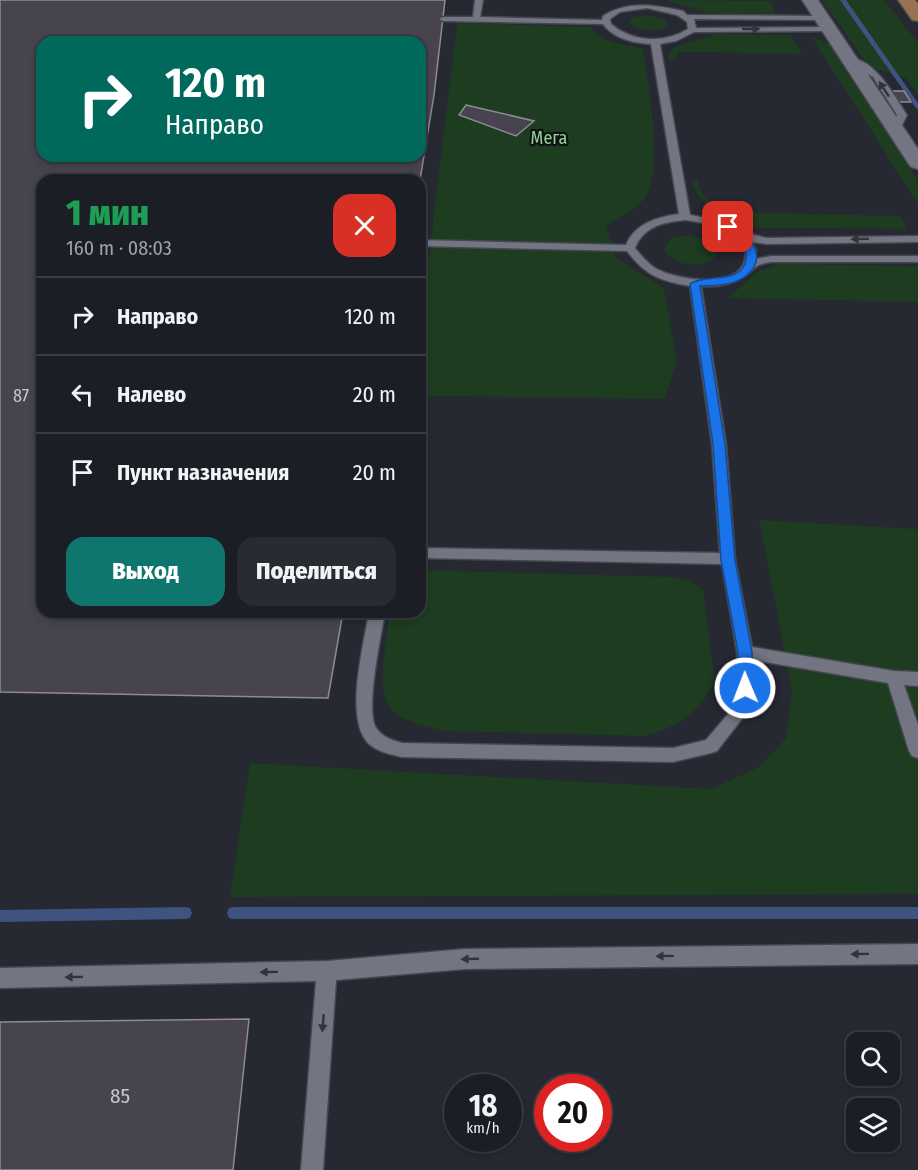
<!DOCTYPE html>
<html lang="ru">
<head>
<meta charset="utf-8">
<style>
	body { margin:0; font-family:"Fira Sans Condensed",sans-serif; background:#292b32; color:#f1f3f6; height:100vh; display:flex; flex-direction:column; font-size:22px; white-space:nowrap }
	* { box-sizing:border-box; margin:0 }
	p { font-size:20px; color:#a0a2a7 }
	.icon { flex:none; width:33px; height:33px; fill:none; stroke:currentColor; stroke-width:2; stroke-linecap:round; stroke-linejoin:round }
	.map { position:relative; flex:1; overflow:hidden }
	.side { position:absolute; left:36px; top:174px; width:390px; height:444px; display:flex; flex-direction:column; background:#1c1e26; border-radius:18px; box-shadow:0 3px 9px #0003,0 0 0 2px #3a3c43 }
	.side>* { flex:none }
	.hud { position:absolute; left:36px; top:36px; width:390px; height:126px; border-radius:18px; box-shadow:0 3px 9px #0003,0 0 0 2px #3a3c43; background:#00695c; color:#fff; overflow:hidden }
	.buttons { position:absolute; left:846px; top:1032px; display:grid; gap:12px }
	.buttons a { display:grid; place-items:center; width:54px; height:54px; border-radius:12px; background:#1c1e26; box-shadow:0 3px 9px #0003,0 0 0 2px #3a3c43; font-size:30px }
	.speed { position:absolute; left:444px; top:1074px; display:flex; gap:12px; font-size:30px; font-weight:700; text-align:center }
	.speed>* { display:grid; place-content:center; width:78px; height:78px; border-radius:50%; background:#1c1e26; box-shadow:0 3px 9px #0003,0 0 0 2px #3a3c43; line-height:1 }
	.speed small { font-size:15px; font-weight:400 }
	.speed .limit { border:9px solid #d22; background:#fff; color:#111 }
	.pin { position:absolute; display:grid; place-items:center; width:51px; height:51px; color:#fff; margin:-26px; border-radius:12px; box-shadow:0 3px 9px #0006 }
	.me { position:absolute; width:66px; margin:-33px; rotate:359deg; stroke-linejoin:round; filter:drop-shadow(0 0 4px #0008) }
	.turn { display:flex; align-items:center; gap:21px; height:126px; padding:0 30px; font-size:27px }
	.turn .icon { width:78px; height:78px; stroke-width:2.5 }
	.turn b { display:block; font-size:42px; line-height:51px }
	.round { display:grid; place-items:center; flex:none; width:63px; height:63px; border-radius:18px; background:#292b32 }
	.summary { display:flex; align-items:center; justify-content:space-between; height:102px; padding:0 30px }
	h1 { font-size:36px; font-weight:800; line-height:45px; color:#1e9e55 }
	.cta { display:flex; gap:12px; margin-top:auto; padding:12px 30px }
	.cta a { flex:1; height:69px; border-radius:18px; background:#0f766e; color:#fff; font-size:24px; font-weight:800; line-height:69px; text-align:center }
	.cta a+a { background:#292b32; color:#f1f3f6 }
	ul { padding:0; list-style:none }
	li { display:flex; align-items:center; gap:18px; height:78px; padding:0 30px; border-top:2px solid #3a3c43 }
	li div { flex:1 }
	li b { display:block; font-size:22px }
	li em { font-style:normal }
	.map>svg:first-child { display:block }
</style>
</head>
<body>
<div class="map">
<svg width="918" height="1170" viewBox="0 0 918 1170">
	<rect width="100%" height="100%" fill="#262832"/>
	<path fill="#1d3c20" d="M664 0 769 1 777 14 709 13Z
		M822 0H884L918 43V95L905 77 869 67Z
		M648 15 666 20 668 26C656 33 638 32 629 22L634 17Z
		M457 23 591 27C602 43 625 45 643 48 648 85 665 169 644 199 636 210 619 218 606 225L615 257 664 288 677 363 664 399 420 396V330Z
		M717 34 790 35 802 54 687 52 679 53 673 59H668L669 52 675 47Z
		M811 36 831 45 918 180V204Z
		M692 180H698C701 200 716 207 734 212L900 216 908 229 757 228C731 221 698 209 692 180Z
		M679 236C692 235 704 237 715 245L717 256C703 270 673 267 664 249L670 239Z
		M780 264 918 266V302L728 298 757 272Z
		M759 520 918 529V894L230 897 250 763 711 789 759 767 786 738 792 689Z
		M420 570 673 577 692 581 703 591 715 682C691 718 687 722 645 736L445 731C428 727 407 724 393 711 373 693 388 637 390 612H420Z"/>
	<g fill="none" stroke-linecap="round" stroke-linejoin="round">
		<path fill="#3f5380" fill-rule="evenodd" d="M840 0H846L918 103V109L916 108Z
			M185 907 190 908 192 913 190 918 185 919 0 922V910Z
			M234 907H918V919H234L229 918 227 913 229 908Z"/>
	</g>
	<path fill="#48444f" stroke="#8e8a97" stroke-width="1.5" fill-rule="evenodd" d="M0 0H445L434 95 420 180H42V612H343L328 698 0 692ZM42 42H420V156H42Z
		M889 91H904L911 102H895Z
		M466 105 534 121 516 136 459 115Z
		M249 1019 233 1170H0V1022Z"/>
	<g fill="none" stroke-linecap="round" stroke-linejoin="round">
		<defs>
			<path id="lane" d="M475 0H483L480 17 602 20 603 16C628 0 655 5 683 11L687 15 822 16 826 18 822 20 694 19 696 28 829 27 833 29 829 31 694 32 676 41 660 44 690 215C718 219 740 233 767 238L918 236V242L767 244 752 242 756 250 755 259 771 256H918V262H771C750 266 758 268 743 277 731 285 715 287 701 286L726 444 735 559 752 647 894 671 918 672V686L904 685 918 725V758L912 756 909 751 888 683 753 660V688L744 716 717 751 711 753 673 762 402 757C390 754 377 752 368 743 344 718 364 644 369 612H385C381 636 366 706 375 726 380 736 391 740 402 743L673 748 706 740 729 713 737 688V652L722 564 420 558V548L720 553 712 444 690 286C660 281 645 275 627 251L420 246V240L626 245C635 223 658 217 679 214L651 44C634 43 614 39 603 24L443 21 439 19 443 17H473ZM647 8 677 15 687 22 688 29C664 44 632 42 611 24L610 19 620 12ZM685 220C706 223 736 227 745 250 751 292 677 281 655 268 647 263 641 255 635 248 644 226 664 222 685 220Z
				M847 58C874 56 894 96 907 115L899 131 891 129 897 115 873 77 847 62Z
				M918 944V964L465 969 336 980 323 1170H301L316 981 0 988V968L327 961 465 949Z"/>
			<path id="street" d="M802 0H818L918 149V169L911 167 908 163Z"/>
			<path id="primary" d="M898 0H915L918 4V21L912 20Z"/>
		</defs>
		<use href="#lane" stroke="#45464f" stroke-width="3"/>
		<use href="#street" stroke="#45464f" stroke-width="3"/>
		<use href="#primary" stroke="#45464f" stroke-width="3"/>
		<use href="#lane" fill="#737682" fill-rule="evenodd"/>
		<use href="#street" fill="#737682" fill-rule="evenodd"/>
		<use href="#primary" fill="#997351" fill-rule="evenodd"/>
	</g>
	<defs><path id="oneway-solid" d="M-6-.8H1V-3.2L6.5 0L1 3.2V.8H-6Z" transform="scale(1.5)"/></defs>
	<g fill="#33343b">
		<use href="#oneway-solid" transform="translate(751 29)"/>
		<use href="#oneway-solid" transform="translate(884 89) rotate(-123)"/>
		<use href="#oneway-solid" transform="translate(860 239) rotate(179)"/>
		<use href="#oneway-solid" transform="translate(860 954) rotate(179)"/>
		<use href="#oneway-solid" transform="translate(665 956) rotate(179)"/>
		<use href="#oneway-solid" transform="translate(470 959) rotate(178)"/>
		<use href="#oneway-solid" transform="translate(269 972) rotate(179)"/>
		<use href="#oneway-solid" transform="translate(74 977) rotate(179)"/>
		<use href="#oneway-solid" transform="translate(323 1023) rotate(95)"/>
	</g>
	<path fill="#1a73e8" stroke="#114b97" stroke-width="1.5" d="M728 224C749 232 769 256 747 275 734 286 716 285 700 286L725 444 735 560 752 652 753 688 751 693H740L738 688V652L721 560 713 444 690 284C704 273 744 286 746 258 747 242 736 237 724 229L723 227Z"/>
	<g text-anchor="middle" stroke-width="4.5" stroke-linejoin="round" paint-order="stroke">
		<g font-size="18" fill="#93d396" stroke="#101115">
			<text x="549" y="144">Мега</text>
		</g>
		<g font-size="18" fill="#c5c6ce">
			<text x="21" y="402">87</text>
		</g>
		<g font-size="21" fill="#c5c6ce">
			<text x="120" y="1103">85</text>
		</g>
	</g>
</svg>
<div class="buttons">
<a><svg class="icon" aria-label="search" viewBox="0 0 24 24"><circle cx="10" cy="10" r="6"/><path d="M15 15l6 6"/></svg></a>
<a><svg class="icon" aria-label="layers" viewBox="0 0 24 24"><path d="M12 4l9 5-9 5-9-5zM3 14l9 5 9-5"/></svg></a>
</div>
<div class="speed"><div>18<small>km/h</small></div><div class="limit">20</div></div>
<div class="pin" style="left:728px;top:227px;background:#d93025"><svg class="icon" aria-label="arrive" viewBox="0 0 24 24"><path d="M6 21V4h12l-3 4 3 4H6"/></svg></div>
<svg class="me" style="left:745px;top:688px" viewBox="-20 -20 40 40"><circle r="17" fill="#1a73e8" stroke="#fff" stroke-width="3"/><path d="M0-11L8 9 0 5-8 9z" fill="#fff"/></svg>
<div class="hud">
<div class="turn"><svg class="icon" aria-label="right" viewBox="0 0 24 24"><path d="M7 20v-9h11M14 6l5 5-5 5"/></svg><div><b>120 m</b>Направо</div></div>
</div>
<section class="side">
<div class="summary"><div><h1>1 мин</h1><p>160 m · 08:03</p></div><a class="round" style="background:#d93025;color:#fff"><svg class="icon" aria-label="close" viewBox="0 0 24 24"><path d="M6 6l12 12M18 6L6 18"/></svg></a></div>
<ul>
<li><svg class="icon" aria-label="right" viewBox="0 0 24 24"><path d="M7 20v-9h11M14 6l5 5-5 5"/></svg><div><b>Направо</b></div><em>120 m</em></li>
<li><svg class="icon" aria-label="left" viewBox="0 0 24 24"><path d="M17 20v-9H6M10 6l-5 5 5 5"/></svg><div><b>Налево</b></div><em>20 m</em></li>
<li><svg class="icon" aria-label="arrive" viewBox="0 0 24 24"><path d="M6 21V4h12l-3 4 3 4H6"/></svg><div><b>Пункт назначения</b></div><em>20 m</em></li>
</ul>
<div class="cta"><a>Выход</a><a>Поделиться</a></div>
</section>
</div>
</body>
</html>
